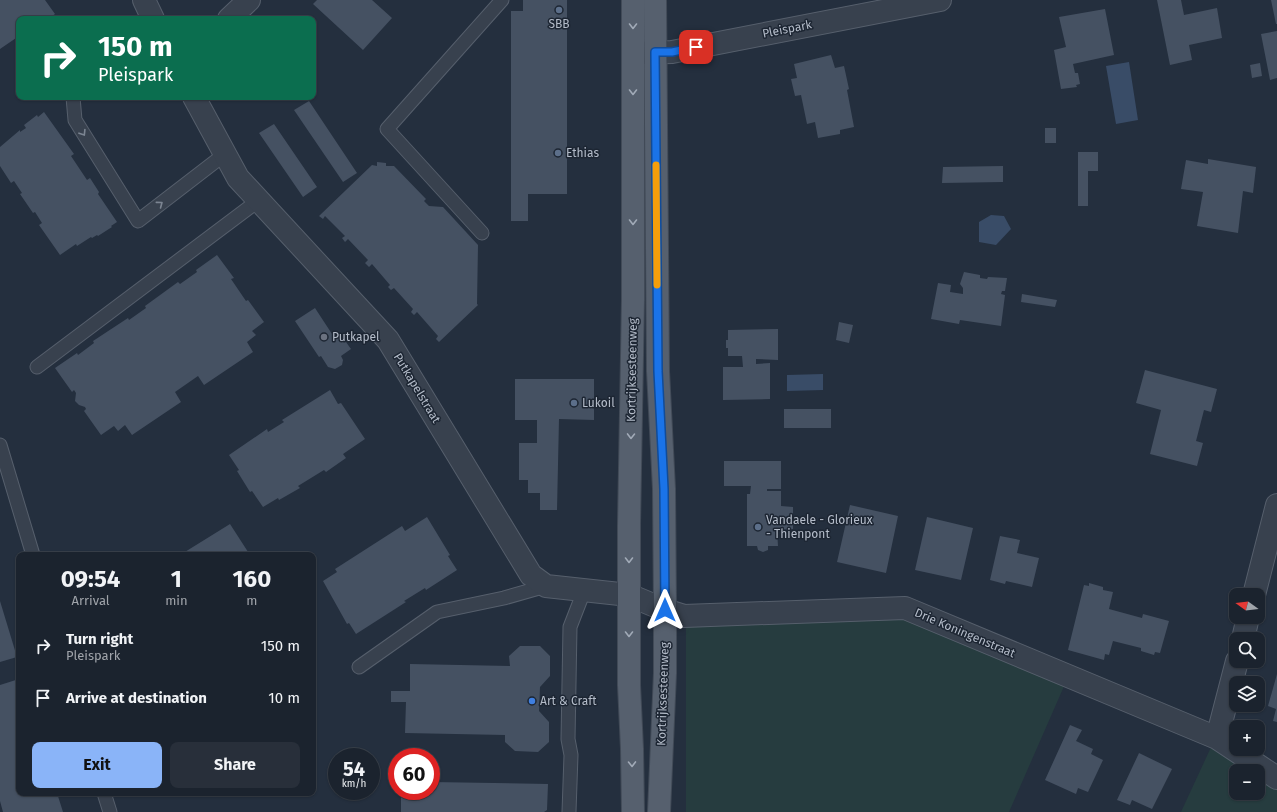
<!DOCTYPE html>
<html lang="en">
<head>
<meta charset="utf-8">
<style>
	body { margin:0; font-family:"Fira Sans",sans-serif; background:#282f3a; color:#f1f3f6; height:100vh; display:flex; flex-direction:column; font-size:15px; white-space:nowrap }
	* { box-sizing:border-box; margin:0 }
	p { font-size:13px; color:#a0a4aa }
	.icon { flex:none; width:22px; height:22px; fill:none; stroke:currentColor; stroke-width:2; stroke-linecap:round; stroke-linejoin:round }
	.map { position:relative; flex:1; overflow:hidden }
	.drawer { position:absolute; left:16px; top:552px; width:300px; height:244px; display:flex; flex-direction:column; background:#1b232e; border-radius:8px; box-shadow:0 1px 3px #0004,0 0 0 1px #39404a }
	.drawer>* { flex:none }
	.guide { position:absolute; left:16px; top:16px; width:300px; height:84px; border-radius:8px; box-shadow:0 1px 3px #0004,0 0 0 1px #39404a; background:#0b6e4f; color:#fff; overflow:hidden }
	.needle { width:26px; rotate:285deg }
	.tools { position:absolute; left:1229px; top:588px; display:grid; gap:8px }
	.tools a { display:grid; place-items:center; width:36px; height:36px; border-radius:8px; background:#1b232e; box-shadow:0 1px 3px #0004,0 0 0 1px #39404a; font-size:20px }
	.speed { position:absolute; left:328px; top:748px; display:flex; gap:8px; font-size:20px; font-weight:700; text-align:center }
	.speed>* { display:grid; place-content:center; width:52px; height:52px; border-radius:50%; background:#1b232e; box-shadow:0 1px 3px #0004,0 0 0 1px #39404a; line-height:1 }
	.speed small { font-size:10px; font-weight:400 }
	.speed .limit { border:6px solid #d22; background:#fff; color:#111 }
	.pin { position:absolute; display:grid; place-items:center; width:34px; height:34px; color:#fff; margin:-17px; border-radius:8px; box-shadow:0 2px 6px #0006 }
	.me { position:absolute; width:44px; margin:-22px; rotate:0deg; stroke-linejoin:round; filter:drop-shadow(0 0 3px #0008) }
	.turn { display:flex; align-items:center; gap:14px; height:84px; padding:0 16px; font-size:18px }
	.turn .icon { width:52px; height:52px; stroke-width:2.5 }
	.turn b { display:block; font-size:28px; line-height:34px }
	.eta { display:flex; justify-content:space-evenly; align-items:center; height:68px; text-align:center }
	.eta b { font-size:24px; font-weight:700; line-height:28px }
	.button { display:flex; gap:8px; margin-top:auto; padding:8px 16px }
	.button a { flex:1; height:46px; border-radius:8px; background:#8ab4f8; color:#111; font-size:16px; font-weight:700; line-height:46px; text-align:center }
	.button a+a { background:#282f3a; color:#f1f3f6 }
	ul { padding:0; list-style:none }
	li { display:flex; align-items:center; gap:12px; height:52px; padding:0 16px }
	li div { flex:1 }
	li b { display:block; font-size:15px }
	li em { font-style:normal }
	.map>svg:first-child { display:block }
</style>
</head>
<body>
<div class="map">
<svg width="1277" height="812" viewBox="0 0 1277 812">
	<rect width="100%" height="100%" fill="#242f3e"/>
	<path fill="#263c3f" d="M900 613 1065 684 1009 812H686V626Z
		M1212 745 1253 771H1236V793H1258V774L1277 787V812H1181Z"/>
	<path fill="#394c67" d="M1129 62 1138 120 1116 124 1106 66Z
		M991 215 1004 216 1011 229 996 245 979 242V222Z
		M823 374V390L787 391V375Z"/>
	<path fill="#455162" d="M0 0H45L55 14 48 19H19V36L0 49Z
		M317 0H372L392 18 363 50 313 4Z
		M523 0H567V194H528V221H511V11H523Z
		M1157 0H1181L1184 15 1217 8 1222 38 1189 45 1192 60 1170 65Z
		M1271 0H1277V24H1276Z
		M1105 9 1114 55 1073 64 1075 73H1078L1080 84 1076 85 1077 87 1061 89 1054 50 1066 47 1059 17Z
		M1277 31V78L1270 80 1261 34Z
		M831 55 835 68 844 66 849 89 847 90 854 127 840 130V134L818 138 815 122 807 124 801 95 795 96 791 79 797 78 794 64Z
		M1260 63 1262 76 1252 78 1250 65Z
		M309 101 357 173 343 182 294 110Z
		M44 112 74 154 71 156 87 180 90 178 99 192 98 194 117 222 111 226 112 227 98 236 97 235 92 238 91 237 77 246 76 244 60 255 39 225 42 223 35 212 33 213 20 194 22 193 14 181 11 183 0 166V147L20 130V132L26 128 24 125 37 115 38 117Z
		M274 124 317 187 303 197 259 133Z
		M1045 128H1056V143H1045Z
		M1078 152H1098V171H1088V206H1078Z
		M1208 159 1256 167 1253 193 1243 191 1238 233 1197 226 1203 192 1181 189 1186 160 1208 164Z
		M377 162 386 163V166H394L426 199 424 201 429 206 443 207 478 245 477 304 478 305 439 342 436 339 438 336 417 312 414 315 411 312 413 309 394 288 391 290 388 287 390 285 372 264 369 267 365 263 368 260 348 239 345 242 342 238 345 236 325 216 323 219 319 216 372 165 377 166Z
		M1003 166V182L942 183 943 167Z
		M217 255 234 278 231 279 246 301 248 300 264 322 252 331 256 335 247 342 253 352 204 385 198 376 175 392 181 402 132 435 125 425 118 431 114 426 101 435 84 411 86 409 85 407 79 405 75 401 76 393 74 390 72 392 55 368 77 353 78 355 94 343 93 341 128 318 129 320 146 308 145 306 178 282 180 284 197 272 196 270Z
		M964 272 980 275V278L987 279 988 277 1007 278 1005 291H1002L1001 294 1005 295 1001 326 960 320 959 324 931 319 938 283 951 285 950 292 963 294V288L960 284Z
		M1022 294 1057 300 1055 307 1021 302Z
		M315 308 332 334 338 331 351 349 341 356 343 360 342 365 335 369 328 367 321 356 319 357 295 321Z
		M839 322 853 325 849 343 836 340Z
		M778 329V360L756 359V364L770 363V399L723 400V367H743L742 356H728V348H726V340H728V330Z
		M1145 370 1217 389 1211 412 1204 410 1196 441 1203 443 1197 466 1150 454 1161 410 1136 403Z
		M515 379H594V420L559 419 557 510H540V493H528V480H519V443H537V420H515Z
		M330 390 338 404 341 403 365 439 343 454 346 458 326 472 324 470 298 486 300 488 279 500 278 498 263 507 252 491 250 492 237 471 239 470 229 455 267 429 268 432 284 422 282 420Z
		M784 409H831V428H784Z
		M724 461H781V489H767V491H781V506L793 507V529L777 530 778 546H768V550L763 552 758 550 757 546H747V494H750L751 486H724Z
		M850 505 898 516 886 573 837 562Z
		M427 517 450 555 448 556 457 570 426 590 425 588 404 601 406 602 356 634 349 623 347 624 323 581 337 572 335 569 402 526 405 531Z
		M927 517 973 528 961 580 915 570Z
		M230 524 250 555H180Z
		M1000 536 1020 540 1017 553 1039 558 1032 587 1006 581 1005 584 990 580Z
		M1089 583 1103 587V590L1113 592 1109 609 1142 618 1143 614 1169 621 1160 653 1155 652 1154 655 1141 651V648L1113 641 1109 655 1105 654 1104 660 1068 650 1084 585 1089 586Z
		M0 601 17 657 0 662Z
		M520 646H540L550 656V676L540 687 539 711 549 722V742L538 752 515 751 505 742V735L405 733 406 702H391V691H410V664L510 666 509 656Z
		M1277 674V722L1273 721 1276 709 1268 706Z
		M19 679V793H57L63 812H3L0 801V685Z
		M1070 725 1082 730 1076 741 1093 749 1091 754 1103 760 1088 792 1078 788 1076 794 1045 780Z
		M1139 753 1172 769 1152 809 1132 800 1130 805 1117 800Z
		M431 782 548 784 547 810 544 812H401V791H431Z"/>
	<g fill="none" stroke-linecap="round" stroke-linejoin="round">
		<defs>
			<path id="service" d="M73 97 75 120 138 221 225 154
				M482 233 387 129 502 0
				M37 367 259 200
				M0 445 33 555
				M359 667 437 612 504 598 546 586
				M104 793 110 812
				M569 812 571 755 568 739 570 627 584 591"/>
			<path id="minor" d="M144 0 153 19
				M229 19 249 0
				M637 53 672 52 940 0
				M194 97 238 178 388 340 531 575 546 586 629 595 665 610 684 616 905 608 1217 738 1277 778
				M1254 595 1277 505
				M1243 639 1248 617
				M1217 738 1237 661"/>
			<path id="primary" d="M655 0 658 371 664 489 665 610V673L659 812
				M633 812 632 749 629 685V525L633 299V0"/>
		</defs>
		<use href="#service" stroke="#565f6c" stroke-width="15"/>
		<use href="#minor" stroke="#565f6c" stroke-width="24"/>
		<use href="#primary" stroke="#414a57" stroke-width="24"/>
		<use href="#service" stroke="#38414e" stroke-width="13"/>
		<use href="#minor" stroke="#38414e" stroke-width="22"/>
		<use href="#primary" stroke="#56606e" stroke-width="22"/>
	</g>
	<defs><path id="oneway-chevron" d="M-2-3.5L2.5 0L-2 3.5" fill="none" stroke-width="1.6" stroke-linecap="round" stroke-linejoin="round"/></defs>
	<g stroke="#a1aab7">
		<use href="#oneway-chevron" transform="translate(633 26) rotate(90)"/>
		<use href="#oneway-chevron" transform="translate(633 92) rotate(90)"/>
		<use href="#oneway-chevron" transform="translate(633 222) rotate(90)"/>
		<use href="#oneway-chevron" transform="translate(631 436) rotate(91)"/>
		<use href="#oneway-chevron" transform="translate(629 560) rotate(90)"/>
		<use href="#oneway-chevron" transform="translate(629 634) rotate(90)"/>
		<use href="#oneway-chevron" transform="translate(632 764) rotate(89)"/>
	</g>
	<g stroke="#7c8592">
		<use href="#oneway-chevron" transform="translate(83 133) rotate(58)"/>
		<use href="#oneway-chevron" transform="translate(160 204) rotate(-37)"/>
	</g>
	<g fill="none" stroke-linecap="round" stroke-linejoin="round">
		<defs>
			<path id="route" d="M665 610 664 489 658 371 655 52H672L696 47"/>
		</defs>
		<use href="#route" stroke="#114b97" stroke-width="10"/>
		<use href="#route" stroke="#1a73e8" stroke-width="7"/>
		<path stroke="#f59e0b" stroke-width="7" d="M656 165 657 285"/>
	</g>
	<g fill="#5c6f8a" stroke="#1d2633" stroke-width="1.5">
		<circle cx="559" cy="10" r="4"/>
		<circle cx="558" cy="153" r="4"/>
		<circle cx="574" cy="403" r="4"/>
		<circle cx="758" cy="527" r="4"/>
	</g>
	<circle fill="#6b7280" stroke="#1d2633" stroke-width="1.5" cx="324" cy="337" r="4"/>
	<circle fill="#3f7fe0" stroke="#1d2633" stroke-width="1.5" cx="532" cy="701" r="4"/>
	<g text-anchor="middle" stroke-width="3" stroke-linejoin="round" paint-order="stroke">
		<g font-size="12" fill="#b4bcc9" stroke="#1d2633" text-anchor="start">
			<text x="559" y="28" text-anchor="middle">SBB</text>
			<text x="566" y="157">Ethias</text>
			<text x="332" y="341">Putkapel</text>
			<text x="582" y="407">Lukoil</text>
			<text x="766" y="524">Vandaele - Glorieux<tspan x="766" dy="14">- Thienpont</tspan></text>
			<text x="540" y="705">Art &amp; Craft</text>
		</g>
		<g font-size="12" fill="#b4bcc9" stroke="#1d2633">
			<text transform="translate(787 29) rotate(-11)" y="4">Pleispark</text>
			<text transform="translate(632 370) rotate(-89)" y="4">Kortrijksesteenweg</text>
			<text transform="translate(417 388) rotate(59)" y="4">Putkapelstraat</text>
			<text transform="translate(965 633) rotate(23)" y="4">Drie Koningenstraat</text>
			<text transform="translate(663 694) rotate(-88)" y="4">Kortrijksesteenweg</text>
		</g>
	</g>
</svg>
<div class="tools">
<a><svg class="needle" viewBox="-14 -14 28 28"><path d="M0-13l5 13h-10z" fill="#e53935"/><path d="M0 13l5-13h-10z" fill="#a0a4aa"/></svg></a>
<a><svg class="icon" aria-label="search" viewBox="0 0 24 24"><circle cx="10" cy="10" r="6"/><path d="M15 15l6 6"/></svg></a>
<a><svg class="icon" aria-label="layers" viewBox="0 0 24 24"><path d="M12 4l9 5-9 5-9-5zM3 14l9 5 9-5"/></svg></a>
<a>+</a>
<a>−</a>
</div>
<div class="speed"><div>54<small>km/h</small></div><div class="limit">60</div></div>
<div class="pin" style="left:696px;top:47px;background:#d93025"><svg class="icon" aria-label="arrive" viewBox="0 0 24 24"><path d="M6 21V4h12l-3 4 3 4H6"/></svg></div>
<svg class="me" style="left:665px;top:610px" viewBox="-20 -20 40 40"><path d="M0-17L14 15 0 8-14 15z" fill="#1a73e8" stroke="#fff" stroke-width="4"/></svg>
<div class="guide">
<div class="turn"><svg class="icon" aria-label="right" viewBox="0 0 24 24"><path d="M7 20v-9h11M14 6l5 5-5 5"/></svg><div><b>150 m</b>Pleispark</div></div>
</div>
<section class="drawer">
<div class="eta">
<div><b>09:54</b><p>Arrival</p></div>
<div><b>1</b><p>min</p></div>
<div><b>160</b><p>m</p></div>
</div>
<ul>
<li><svg class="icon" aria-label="right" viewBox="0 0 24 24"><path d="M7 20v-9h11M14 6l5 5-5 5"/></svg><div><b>Turn right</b><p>Pleispark</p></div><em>150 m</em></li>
<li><svg class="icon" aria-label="arrive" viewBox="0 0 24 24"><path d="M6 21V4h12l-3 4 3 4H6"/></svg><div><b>Arrive at destination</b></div><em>10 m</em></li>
</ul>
<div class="button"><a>Exit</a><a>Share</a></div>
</section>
</div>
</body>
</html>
